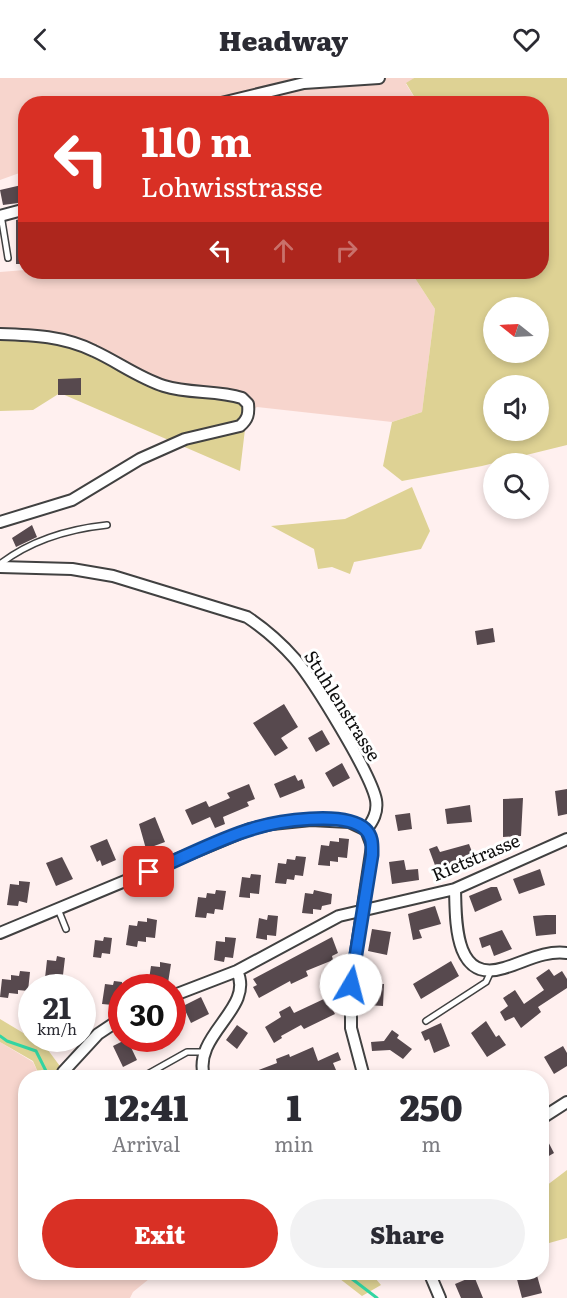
<!DOCTYPE html>
<html lang="en">
<head>
<meta charset="utf-8">
<style>
	body { margin:0; font-family:Literata,serif; background:#f2f2f3; color:#2b2b33; height:100vh; display:flex; flex-direction:column; font-size:22px; white-space:nowrap }
	* { box-sizing:border-box; margin:0 }
	p { font-size:20px; color:#7c7c81 }
	.icon { flex:none; width:33px; height:33px; fill:none; stroke:currentColor; stroke-width:2; stroke-linecap:round; stroke-linejoin:round }
	.map { position:relative; flex:1; overflow:hidden }
	.side { position:absolute; left:18px; top:992px; width:531px; height:210px; display:flex; flex-direction:column; background:#fff; border-radius:24px; box-shadow:0 3px 9px #0003 }
	.side>* { flex:none }
	.hud { position:absolute; left:18px; top:18px; width:531px; height:183px; border-radius:24px; box-shadow:0 3px 9px #0003; background:#d93025; color:#fff; overflow:hidden }
	.needle { width:39px; rotate:288deg }
	.controls { position:absolute; left:483px; top:219px; display:grid; gap:12px }
	.controls a { display:grid; place-items:center; width:66px; height:66px; border-radius:50%; background:#fff; box-shadow:0 3px 9px #0003; font-size:30px }
	.speed { position:absolute; left:18px; top:896px; display:flex; gap:12px; font-size:30px; font-weight:700; text-align:center }
	.speed>* { display:grid; place-content:center; width:78px; height:78px; border-radius:50%; background:#fff; box-shadow:0 3px 9px #0003; line-height:1 }
	.speed small { font-size:15px; font-weight:400 }
	.speed .limit { border:9px solid #d22; background:#fff; color:#111 }
	.pin { position:absolute; display:grid; place-items:center; width:51px; height:51px; color:#fff; margin:-26px; border-radius:12px; box-shadow:0 3px 9px #0006 }
	.me { position:absolute; width:66px; margin:-33px; rotate:8deg; stroke-linejoin:round; filter:drop-shadow(0 0 4px #0008) }
	.turn { display:flex; align-items:center; gap:21px; height:126px; padding:0 24px; font-size:27px }
	.turn .icon { width:78px; height:78px; stroke-width:2.5 }
	.turn b { display:block; font-size:42px; line-height:51px }
	.lanes { display:flex; align-items:center; height:57px; padding:0 24px; background:#0003; justify-content:center; gap:30px; direction:ltr }
	.lanes .off { opacity:.35 }
	.eta { display:flex; justify-content:space-evenly; align-items:center; height:102px; text-align:center }
	.eta b { font-size:36px; font-weight:800; line-height:42px }
	.cta { display:flex; gap:12px; margin-top:auto; padding:12px 24px }
	.cta a { flex:1; height:69px; border-radius:36px; background:#d93025; color:#fff; font-size:24px; font-weight:800; line-height:69px; text-align:center }
	.cta a+a { background:#f2f2f3; color:#2b2b33 }
	header { display:flex; justify-content:space-between; align-items:center; height:78px; padding:0 24px; background:#fff; font-size:27px; font-weight:800 }
	.map>svg:first-child { display:block }
</style>
</head>
<body>
<header><svg class="icon" aria-label="back" viewBox="0 0 24 24"><path d="M15 5l-7 7 7 7"/></svg>Headway<svg class="icon" aria-label="heart" viewBox="0 0 24 24"><path d="M12 20l-8-8c-3-5 5-10 8-4 3-6 11-1 8 4z"/></svg></header>
<div class="map">
<svg width="567" height="1220" viewBox="0 0 567 1220">
	<rect width="100%" height="100%" fill="#fff0ef"/>
	<path fill="#f7d5cd" d="M0 0H414L406 6 418 25 26 26 25 93 0 102Z
		M25 192 411 194 435 231 422 334 392 344 257 329 249 335 0 256V194Z
		M0 964 33 984 40 999H26V1194H171L149 1201 133 1214 130 1220H0Z"/>
	<path fill="#ded294" fill-rule="evenodd" d="M414 0H567V367L482 388 402 403 383 388 392 344 422 334 435 231 411 194H542V26L418 25 406 5ZM494 230H538V274H494ZM494 308H538V352H494Z
		M0 256 61 261 149 304 241 320 246 343 240 393 60 315 33 332 0 333Z
		M412 409 430 453 421 471 354 484 350 496 332 489 318 491 314 471 271 448 345 441Z
		M0 941 45 968 68 999H40L33 983 0 964Z
		M567 1092V1160L542 1167V1111Z
		M331 1194H370L381 1207 362 1218Z"/>
	<g fill="none" stroke-linecap="round" stroke-linejoin="round">
		<path stroke="#32d5a2" stroke-width="3" d="M0 958 7 963 36 973 49 999
			M343 1194 377 1220"/>
	</g>
	<path fill="#57494e" d="M26 106V124L3 127 0 112Z
		M26 139V186H16V142Z
		M81 300V317H58V301Z
		M32 447 37 459 16 469 12 460Z
		M493 550 495 564 477 567 475 553Z
		M284 626 298 649 281 660 288 670 275 678 253 645Z
		M322 652 330 666 316 674 308 660Z
		M342 685 350 700 333 709 325 695Z
		M295 697 298 703 302 701 305 710 280 720 274 706Z
		M249 706 255 721 247 724 249 728 223 739 225 746 215 750 210 739 192 747 185 732 206 723 209 729 230 720 227 715Z
		M567 711V736L558 738 555 713Z
		M523 720 521 758 503 759V721Z
		M470 727 472 744 447 746 445 731Z
		M410 735 412 751 398 753 395 737Z
		M155 739 165 764 146 771 139 746Z
		M339 760 349 761 347 780 338 779V784L330 783V788L318 787 321 767 329 768 330 763 339 764Z
		M107 761 116 782 102 788 100 782 97 784 90 768Z
		M469 766 474 779 436 790 429 771 437 768 440 774Z
		M296 778 306 779 303 798 295 797 294 802 287 801 286 806 275 805 278 785 286 786 287 781 295 782Z
		M62 779 73 801 56 808 46 785Z
		M404 782 406 792 418 791 419 802 392 806 389 784Z
		M540 791 545 807 519 816 513 801Z
		M251 796 261 797 259 816 250 815V820L239 819 242 799 250 800Z
		M19 803 30 804 27 825 19 823 18 828 7 827 10 806 19 807Z
		M491 809H497L502 822 475 834 469 818Z
		M216 812 226 813 223 832 215 831 214 836 207 835 206 840 195 839 198 819 206 820 207 815 215 816Z
		M314 812 332 816 331 826 322 828 321 832 313 831V836L302 835 305 815 313 816Z
		M435 828 441 846 419 852 422 860 413 862 408 836Z
		M268 837 278 838 276 858 267 857V862L256 860 259 840 267 842Z
		M546 837H556V856L536 858 533 838Z
		M147 840 157 842 155 860 146 859V864L138 863 137 869 126 867 129 847 137 848 138 843 147 844Z
		M372 851 391 854 387 877 368 873Z
		M502 852 512 871 494 878 490 867 482 870 479 860Z
		M104 859 112 860 110 876 102 875 101 880 93 879 95 862 103 863Z
		M225 859 236 860 233 880 225 879 224 884 214 882 216 863 225 864Z
		M332 859 338 875 332 878 333 882 306 893 308 898 291 906 290 903 259 920 253 909 257 907 253 901Z
		M57 878 65 880 63 897 55 896 54 901 45 900 47 882 56 883Z
		M451 883 459 898 421 921 413 906Z
		M160 884 171 886 168 905 160 904 159 909 148 908 151 888 160 889Z
		M549 891 554 898 562 893 567 901V910L538 929 541 934 521 950 514 939 505 943 500 934 508 928 503 920 515 912 524 926 544 912 536 900Z
		M20 893 30 894 28 913 18 912V916L9 915 8 920 0 919 2 901 11 902V897L19 898Z
		M114 903 122 904V924L113 923V927L102 926 105 906 113 907Z
		M366 905 384 906 383 928 366 927Z
		M201 919 209 936 191 945 183 928Z
		M326 920 335 936 304 951 301 947 281 958 282 960 274 965 265 949 281 939 279 934 290 928 294 935Z
		M486 943 496 959 499 957 506 967 487 979 471 955Z
		M441 945 450 968 434 975 429 961 425 963 421 954Z
		M237 947 248 955 237 971 226 962Z
		M392 952 399 957 397 960 412 971 403 981 390 972 372 973 371 964 384 963Z
		M127 961 137 982 123 989 113 968Z
		M563 968 567 975V988L554 996 544 979Z
		M313 969 318 983 338 974 341 982 333 985 336 992 322 999H316L314 993 298 999 295 997 240 999 277 985 276 981 289 976 290 979Z
		M542 1052 554 1075 542 1082Z
		M515 1194H536L542 1215 522 1220Z
		M474 1198 483 1220H461L455 1206Z"/>
	<g fill="none" stroke-linecap="round" stroke-linejoin="round">
		<defs>
			<path id="lane" d="M1 137 8 180
				M0 486C30 463 69 451 107 447
				M58 831 66 851
				M426 943 486 904 491 893
				M146 997 187 974H203"/>
			<path id="street" d="M217 26 304 5 379 0
				M0 138 26 131
				M0 256C33 257 64 258 94 273 118 284 139 300 164 308 189 316 217 312 242 320L248 326C249 336 248 341 240 348L185 361 140 381 72 422 0 444
				M0 489 72 491 113 498 247 539C265 551 281 565 295 581 314 603 371 696 376 722 378 734 373 743 366 752
				M455 811C456 840 453 906 504 890 525 884 544 872 567 875
				M0 855 250 751 272 746 311 742 349 744 366 752 372 768 351 907V950L364 999
				M172 918 237 893 339 838 455 811 567 761
				M63 994 98 956 122 940
				M204 999C192 956 255 931 237 893
				M542 1040 567 1024
				M429 1194 440 1220"/>
		</defs>
		<use href="#lane" stroke="#414141" stroke-width="8"/>
		<use href="#street" stroke="#414141" stroke-width="14"/>
		<use href="#lane" stroke="#fff" stroke-width="5"/>
		<use href="#street" stroke="#fff" stroke-width="10"/>
	</g>
	<g fill="none" stroke-linecap="round" stroke-linejoin="round">
		<defs>
			<path id="route" d="M149 794C181 781 220 760 252 751 276 743 345 732 365 751 373 758 372 768 372 777L351 907"/>
		</defs>
		<use href="#route" stroke="#114b97" stroke-width="15"/>
		<use href="#route" stroke="#1a73e8" stroke-width="10"/>
	</g>
	<g text-anchor="middle" stroke-width="6" stroke-linejoin="round" paint-order="stroke">
		<g font-size="18" fill="#0e0e0e" stroke="#fff">
			<text transform="translate(342 628) rotate(58)" y="6">Stuhlenstrasse</text>
			<text transform="translate(476 780) rotate(-23)" y="6">Rietstrasse</text>
		</g>
	</g>
</svg>
<div class="controls">
<a><svg class="needle" viewBox="-14 -14 28 28"><path d="M0-13l5 13h-10z" fill="#e53935"/><path d="M0 13l5-13h-10z" fill="#7c7c81"/></svg></a>
<a><svg class="icon" aria-label="sound" viewBox="0 0 24 24"><path d="M4 9h4l5-4v14l-5-4H4zM17 9q2 3 0 6"/></svg></a>
<a><svg class="icon" aria-label="search" viewBox="0 0 24 24"><circle cx="10" cy="10" r="6"/><path d="M15 15l6 6"/></svg></a>
</div>
<div class="speed"><div>21<small>km/h</small></div><div class="limit">30</div></div>
<div class="pin" style="left:149px;top:794px;background:#d93025"><svg class="icon" aria-label="arrive" viewBox="0 0 24 24"><path d="M6 21V4h12l-3 4 3 4H6"/></svg></div>
<svg class="me" style="left:351px;top:907px" viewBox="-20 -20 40 40"><circle r="19" fill="#fff"/><path d="M0-13L10 11 0 6-10 11z" fill="#1a73e8"/></svg>
<div class="hud">
<div class="turn"><svg class="icon" aria-label="left" viewBox="0 0 24 24"><path d="M17 20v-9H6M10 6l-5 5 5 5"/></svg><div><b>110 m</b>Lohwisstrasse</div></div>
<div class="lanes"><svg class="icon" aria-label="left" viewBox="0 0 24 24"><path d="M17 20v-9H6M10 6l-5 5 5 5"/></svg><svg class="icon off" aria-label="ahead" viewBox="0 0 24 24"><path d="M12 20V5M6 11l6-6 6 6"/></svg><svg class="icon off" aria-label="right" viewBox="0 0 24 24"><path d="M7 20v-9h11M14 6l5 5-5 5"/></svg></div>
</div>
<section class="side">
<div class="eta">
<div><b>12:41</b><p>Arrival</p></div>
<div><b>1</b><p>min</p></div>
<div><b>250</b><p>m</p></div>
</div>
<div class="cta"><a>Exit</a><a>Share</a></div>
</section>
</div>
</body>
</html>
